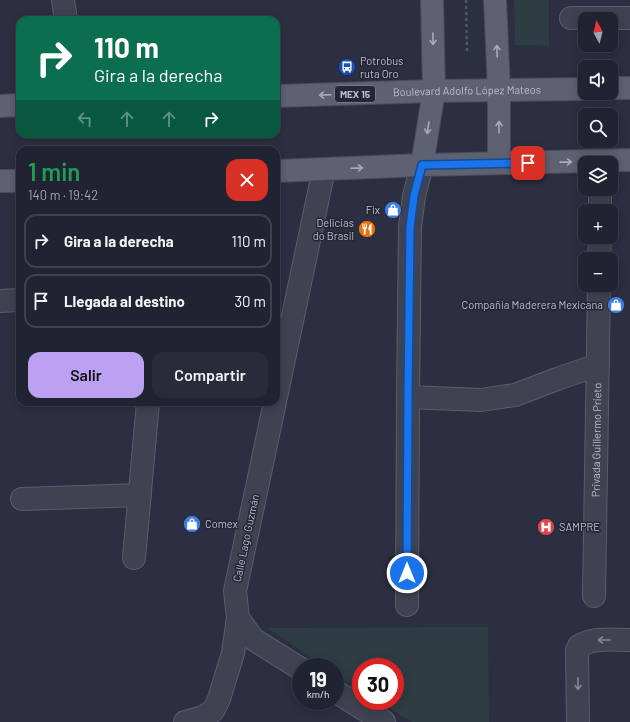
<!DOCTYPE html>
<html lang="es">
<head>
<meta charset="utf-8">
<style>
	body { margin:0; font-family:Barlow,sans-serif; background:#282b39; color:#f1f3f6; height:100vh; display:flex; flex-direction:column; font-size:15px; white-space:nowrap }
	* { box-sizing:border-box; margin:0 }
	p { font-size:13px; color:#a2a4ab }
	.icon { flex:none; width:22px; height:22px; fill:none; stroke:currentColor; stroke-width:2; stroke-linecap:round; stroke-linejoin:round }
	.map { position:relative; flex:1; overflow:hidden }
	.details { position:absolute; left:16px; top:146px; width:264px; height:260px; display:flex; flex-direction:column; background:#202331; border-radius:12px; box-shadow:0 2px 10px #0003,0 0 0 1px #3d404d }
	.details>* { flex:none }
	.hud { position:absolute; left:16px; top:16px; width:264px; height:122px; border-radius:12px; box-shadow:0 2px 10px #0003,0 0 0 1px #3d404d; background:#0b6e4f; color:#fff; overflow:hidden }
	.needle { width:26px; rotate:353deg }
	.tools { position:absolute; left:578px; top:12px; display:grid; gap:8px }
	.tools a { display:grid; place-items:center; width:40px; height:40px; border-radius:8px; background:#202331; box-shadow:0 2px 10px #0003,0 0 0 1px #3d404d; font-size:20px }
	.speed { position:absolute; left:292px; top:658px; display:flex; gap:8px; font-size:20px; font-weight:700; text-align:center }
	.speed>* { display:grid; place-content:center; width:52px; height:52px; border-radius:50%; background:#202331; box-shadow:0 2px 10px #0003,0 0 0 1px #3d404d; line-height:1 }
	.speed small { font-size:10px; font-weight:400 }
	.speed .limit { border:6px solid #d22; background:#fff; color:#111 }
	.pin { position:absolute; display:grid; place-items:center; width:34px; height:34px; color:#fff; margin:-17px; border-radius:8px; box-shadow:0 2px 6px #0006 }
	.me { position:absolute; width:44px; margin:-22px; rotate:0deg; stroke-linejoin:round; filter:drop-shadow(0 0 3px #0008) }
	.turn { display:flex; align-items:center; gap:14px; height:84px; padding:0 12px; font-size:18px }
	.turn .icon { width:52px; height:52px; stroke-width:2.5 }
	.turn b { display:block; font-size:28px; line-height:34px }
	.lanes { display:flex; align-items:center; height:38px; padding:0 12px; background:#0003; justify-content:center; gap:20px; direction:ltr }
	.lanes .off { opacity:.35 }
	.round { display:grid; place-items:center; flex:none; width:42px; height:42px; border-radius:12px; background:#282b39 }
	.overview { display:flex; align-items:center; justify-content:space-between; height:68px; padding:0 12px }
	h1 { font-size:24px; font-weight:600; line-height:30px; color:#1e9e55 }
	.button { display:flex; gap:8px; margin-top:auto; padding:8px 12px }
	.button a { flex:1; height:46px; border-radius:12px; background:#bca0f2; color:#111; font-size:16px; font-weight:600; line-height:46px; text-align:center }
	.button a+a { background:#282b39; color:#f1f3f6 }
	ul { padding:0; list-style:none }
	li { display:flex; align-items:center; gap:12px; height:54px; margin:0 8px 6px; padding:0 4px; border:2px solid #3d404d; border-radius:12px }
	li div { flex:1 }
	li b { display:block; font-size:15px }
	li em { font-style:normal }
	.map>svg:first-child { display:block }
</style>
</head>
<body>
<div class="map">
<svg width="630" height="722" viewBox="0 0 630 722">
	<rect width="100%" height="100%" fill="#2b2f41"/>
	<path fill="#2e3c43" d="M514 0H549V46L515 45Z
		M488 627 489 722H412L378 701H395V667H361V690L335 674V667H325L268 628Z"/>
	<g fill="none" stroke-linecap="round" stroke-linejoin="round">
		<defs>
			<g id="minor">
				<path d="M63 0 66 20"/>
				<path d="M571 18H630"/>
				<path d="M600 211V189"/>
				<path d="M599 259 600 237"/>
				<path d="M0 301 20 300"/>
				<path d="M276 397 324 169"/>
				<path d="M408 397 481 400 515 395 557 379 598 365"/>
				<path d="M275 402 235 591 238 618 253 639 301 669"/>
				<path d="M22 499 140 495"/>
				<path d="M134 558 148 402"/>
				<path id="s1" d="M594 596 599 285"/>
				<path d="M407 605 408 397 410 227 414 196 422 165"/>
				<path d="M335 691 384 722"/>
				<path d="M185 722 203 717 213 711 219 699 233 653 238 618"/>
				<path d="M578 722 577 650 579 646C595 637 612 640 630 640"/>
			</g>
			<g id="major">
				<path d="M495 0 499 90V163"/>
				<path d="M611 88H630"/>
				<path id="s2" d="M276 96 434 91 585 89"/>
				<path d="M0 106 20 105"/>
				<path d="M422 165 434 91 432 0"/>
				<path d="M276 171 422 165 630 160"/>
				<path d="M0 181H20"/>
			</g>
		</defs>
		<use href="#minor" stroke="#5a5d6b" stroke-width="24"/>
		<use href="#major" stroke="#484b5a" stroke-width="24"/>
		<path stroke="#4d5961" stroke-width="2.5" stroke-dasharray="3 3" stroke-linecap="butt" d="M466 0 467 53"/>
		<use href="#minor" stroke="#3f4251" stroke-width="22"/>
		<use href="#major" stroke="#5d6171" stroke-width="22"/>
	</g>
	<defs><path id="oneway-shaft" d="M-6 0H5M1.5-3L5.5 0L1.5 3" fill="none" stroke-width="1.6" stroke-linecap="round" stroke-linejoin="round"/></defs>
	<g stroke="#a9abb9">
		<use href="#oneway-shaft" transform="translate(433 39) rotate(89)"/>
		<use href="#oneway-shaft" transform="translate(497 51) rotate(-92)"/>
		<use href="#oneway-shaft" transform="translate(325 95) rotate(178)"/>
		<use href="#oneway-shaft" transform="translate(499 127) rotate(-90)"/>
		<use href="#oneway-shaft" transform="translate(428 128) rotate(99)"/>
		<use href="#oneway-shaft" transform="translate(566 162) rotate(-1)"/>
		<use href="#oneway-shaft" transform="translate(357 168) rotate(-2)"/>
	</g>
	<g stroke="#848694">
		<use href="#oneway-shaft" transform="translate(604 640) rotate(-180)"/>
		<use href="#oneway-shaft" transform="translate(578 684) rotate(89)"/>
	</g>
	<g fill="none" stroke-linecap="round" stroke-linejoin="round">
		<defs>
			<path id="route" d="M407 573 408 397 410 227 414 196 422 165 528 163"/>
		</defs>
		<use href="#route" stroke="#114b97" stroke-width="10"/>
		<use href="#route" stroke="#1a73e8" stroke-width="7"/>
	</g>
	<defs>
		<symbol id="bus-disc" viewBox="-11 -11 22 22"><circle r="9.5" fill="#1a4fb4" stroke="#232736"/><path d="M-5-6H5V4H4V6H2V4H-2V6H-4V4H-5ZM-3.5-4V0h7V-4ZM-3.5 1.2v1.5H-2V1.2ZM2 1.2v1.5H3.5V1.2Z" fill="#fff"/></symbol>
		<symbol id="shop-disc" viewBox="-11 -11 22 22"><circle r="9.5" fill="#3f7fe0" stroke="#232736"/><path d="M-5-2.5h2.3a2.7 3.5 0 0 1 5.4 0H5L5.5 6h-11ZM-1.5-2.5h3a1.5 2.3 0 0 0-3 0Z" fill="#fff"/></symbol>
		<symbol id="restaurant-disc" viewBox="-11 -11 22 22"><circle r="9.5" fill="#e8710a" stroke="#232736"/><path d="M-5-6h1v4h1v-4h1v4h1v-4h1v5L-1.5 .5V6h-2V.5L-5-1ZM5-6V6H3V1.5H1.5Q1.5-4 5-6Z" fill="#fff"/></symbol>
		<symbol id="hospital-disc" viewBox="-11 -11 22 22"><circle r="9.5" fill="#e0444e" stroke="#232736"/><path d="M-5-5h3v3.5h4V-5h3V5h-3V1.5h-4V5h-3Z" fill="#fff"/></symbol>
	</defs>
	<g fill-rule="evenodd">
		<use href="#bus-disc" x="337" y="57" width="20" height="20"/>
		<use href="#shop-disc" x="383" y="200" width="20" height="20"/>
		<use href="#restaurant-disc" x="357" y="219" width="20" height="20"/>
		<use href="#shop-disc" x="606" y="295" width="20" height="20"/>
		<use href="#shop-disc" x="182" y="514" width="20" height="20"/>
		<use href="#hospital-disc" x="536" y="517" width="20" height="20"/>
	</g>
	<g text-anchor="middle" stroke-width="3" stroke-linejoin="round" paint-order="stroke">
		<rect fill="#232736" stroke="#8e919e" stroke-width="1" x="335" y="86" width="40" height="16" rx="3"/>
		<g font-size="10" font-weight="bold" fill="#bcbecb">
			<text x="355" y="98">MEX 15</text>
		</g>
		<g font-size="11" fill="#bcbecb" stroke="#232736" text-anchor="start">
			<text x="360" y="65">Potrobus<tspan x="360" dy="13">ruta Oro</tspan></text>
			<text x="380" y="214" text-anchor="end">Fix</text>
			<text x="354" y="227" text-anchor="end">Delicias<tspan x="354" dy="13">do Brasil</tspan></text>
			<text x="603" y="309" text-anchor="end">Compañia Maderera Mexicana</text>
			<text x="205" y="528">Comex</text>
			<text x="559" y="531">SAMPRE</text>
		</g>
		<g font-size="11" fill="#bcbecb" stroke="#232736">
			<text dy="4" stroke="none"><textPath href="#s2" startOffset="191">Boulevard Adolfo López Mateos</textPath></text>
			<text dy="4" stroke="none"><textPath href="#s1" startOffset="156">Privada Guillermo Prieto</textPath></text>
			<text transform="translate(246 538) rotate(-78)" y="4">Calle Lago Guzmán</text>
		</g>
	</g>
</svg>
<div class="tools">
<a><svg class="needle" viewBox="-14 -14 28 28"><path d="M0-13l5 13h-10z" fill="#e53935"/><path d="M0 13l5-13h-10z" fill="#a2a4ab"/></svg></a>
<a><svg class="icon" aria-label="sound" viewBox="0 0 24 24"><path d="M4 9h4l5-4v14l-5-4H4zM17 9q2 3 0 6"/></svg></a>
<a><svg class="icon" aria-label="search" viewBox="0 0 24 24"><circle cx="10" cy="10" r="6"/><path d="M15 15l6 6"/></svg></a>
<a><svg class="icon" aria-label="layers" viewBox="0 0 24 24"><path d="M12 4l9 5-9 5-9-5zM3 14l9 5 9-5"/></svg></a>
<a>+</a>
<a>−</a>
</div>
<div class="speed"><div>19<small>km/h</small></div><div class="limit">30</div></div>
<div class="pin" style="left:528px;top:163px;background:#d93025"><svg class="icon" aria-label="arrive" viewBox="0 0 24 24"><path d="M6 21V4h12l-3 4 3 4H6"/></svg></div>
<svg class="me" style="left:407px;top:573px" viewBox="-20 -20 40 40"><circle r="17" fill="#1a73e8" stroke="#fff" stroke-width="3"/><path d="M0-11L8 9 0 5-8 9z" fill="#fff"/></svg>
<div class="hud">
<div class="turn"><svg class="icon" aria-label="right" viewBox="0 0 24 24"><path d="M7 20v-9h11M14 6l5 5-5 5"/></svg><div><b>110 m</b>Gira a la derecha</div></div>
<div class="lanes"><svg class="icon off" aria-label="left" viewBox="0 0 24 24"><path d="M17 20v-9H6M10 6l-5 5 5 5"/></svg><svg class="icon off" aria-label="ahead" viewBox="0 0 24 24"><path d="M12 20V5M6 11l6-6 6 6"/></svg><svg class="icon off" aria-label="ahead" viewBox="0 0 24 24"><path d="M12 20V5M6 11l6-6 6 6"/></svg><svg class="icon" aria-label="right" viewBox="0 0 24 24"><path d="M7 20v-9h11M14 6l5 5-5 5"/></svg></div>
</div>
<section class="details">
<div class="overview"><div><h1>1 min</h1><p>140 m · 19:42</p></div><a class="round" style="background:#d93025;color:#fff"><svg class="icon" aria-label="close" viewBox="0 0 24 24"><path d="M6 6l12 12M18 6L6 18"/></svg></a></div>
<ul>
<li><svg class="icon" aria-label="right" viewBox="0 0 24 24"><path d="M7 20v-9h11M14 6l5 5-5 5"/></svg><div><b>Gira a la derecha</b></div><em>110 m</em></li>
<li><svg class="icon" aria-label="arrive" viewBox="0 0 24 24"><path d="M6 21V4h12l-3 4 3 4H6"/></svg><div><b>Llegada al destino</b></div><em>30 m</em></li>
</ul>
<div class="button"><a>Salir</a><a>Compartir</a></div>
</section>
</div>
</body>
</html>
